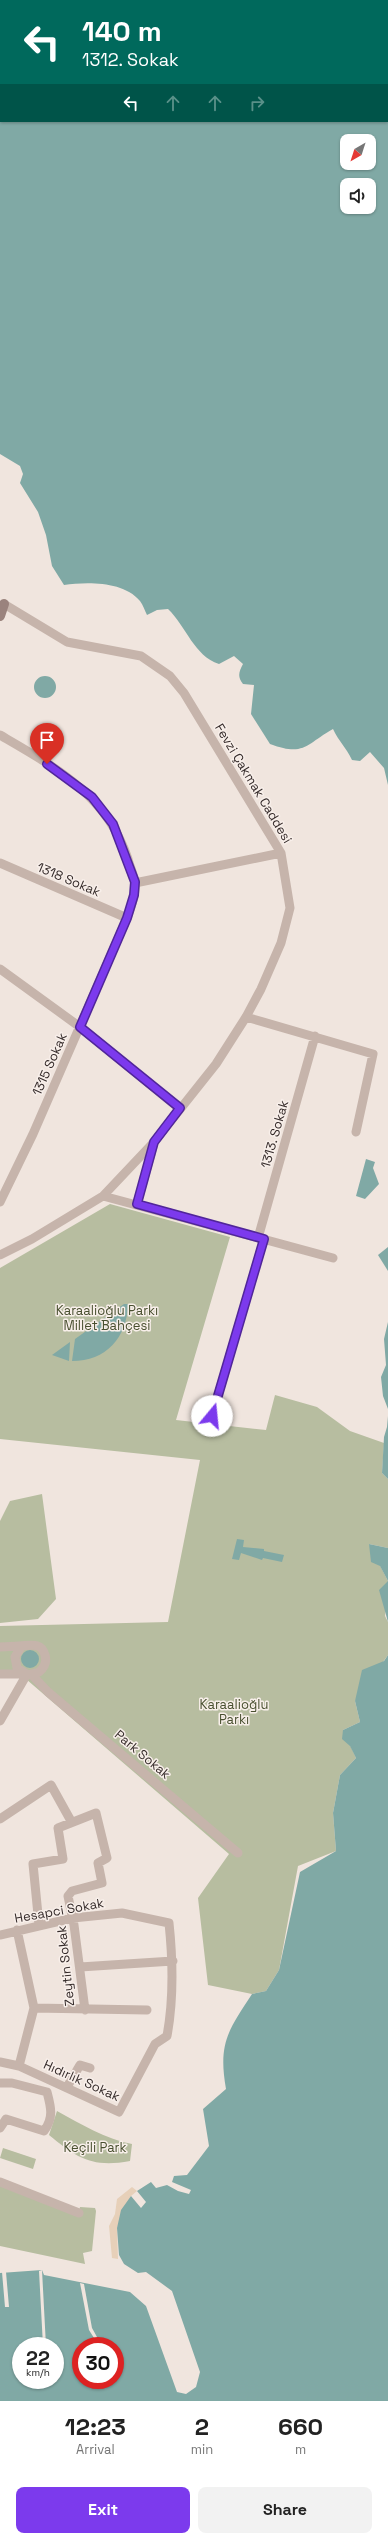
<!DOCTYPE html>
<html lang="en">
<head>
<meta charset="utf-8">
<style>
	body { margin:0; font-family:"Space Grotesk",sans-serif; background:#f2f2f2; color:#222; height:100vh; display:flex; flex-direction:column; font-size:15px; white-space:nowrap }
	* { box-sizing:border-box; margin:0 }
	p { font-size:13px; color:#767676 }
	.icon { flex:none; width:22px; height:22px; fill:none; stroke:currentColor; stroke-width:2; stroke-linecap:round; stroke-linejoin:round }
	.map { position:relative; height:2401px; overflow:hidden }
	.details { display:flex; flex-direction:column; background:#fff; flex:1 }
	.details>* { flex:none }
	.banner { position:absolute; left:0px; top:0px; width:388px; height:122px; box-shadow:0 1px 3px #0004; background:#00695c; color:#fff; overflow:hidden }
	.needle { width:26px; rotate:219deg }
	.controls { position:absolute; left:340px; top:134px; display:grid; gap:8px }
	.controls a { display:grid; place-items:center; width:36px; height:36px; border-radius:8px; background:#fff; box-shadow:0 1px 3px #0004; font-size:20px }
	.speed { position:absolute; left:12px; top:2337px; display:flex; gap:8px; font-size:20px; font-weight:700; text-align:center }
	.speed>* { display:grid; place-content:center; width:52px; height:52px; border-radius:50%; background:#fff; box-shadow:0 1px 3px #0004; line-height:1 }
	.speed small { font-size:10px; font-weight:400 }
	.speed .limit { border:6px solid #d22; background:#fff; color:#111 }
	.pin { position:absolute; display:grid; place-items:center; width:34px; height:34px; color:#fff; margin:-41px -17px; border-radius:50% 50% 50% 0; rotate:-45deg; box-shadow:0 0 4px #0007 }
	.pin .icon { rotate:45deg }
	.me { position:absolute; width:44px; margin:-22px; rotate:17deg; stroke-linejoin:round; filter:drop-shadow(0 0 3px #0008) }
	.turn { display:flex; align-items:center; gap:14px; height:84px; padding:0 16px; font-size:18px }
	.turn .icon { width:52px; height:52px; stroke-width:2.5 }
	.turn b { display:block; font-size:28px; line-height:34px }
	.lanes { display:flex; align-items:center; height:38px; padding:0 16px; background:#0003; justify-content:center; gap:20px; direction:ltr }
	.lanes .off { opacity:.35 }
	.eta { display:flex; justify-content:space-evenly; align-items:center; height:68px; text-align:center }
	.eta b { font-size:24px; font-weight:700; line-height:28px }
	.cta { display:flex; gap:8px; margin-top:auto; padding:8px 16px }
	.cta a { flex:1; height:46px; border-radius:8px; background:#7c3aed; color:#fff; font-size:16px; font-weight:700; line-height:46px; text-align:center }
	.cta a+a { background:#f2f2f2; color:#222 }
	.map>svg:first-child { display:block }
</style>
</head>
<body>
<div class="map">
<svg width="388" height="2401" viewBox="0 0 388 2401">
	<rect width="100%" height="100%" fill="#f0e5de"/>
	<path fill="#b7bda0" d="M110 1204 230 1237 176 1420 266 1430 275 1395 317 1407 350 1431 384 1443 382 1473 388 1479V1548L369 1544 388 1581 385 1616 388 1622V1655L355 1701 360 1722 343 1730 356 1758 340 1775 333 1813 336 1851 298 1866 279 1970 266 1991 252 1994 208 1985 198 1898 229 1854 26 1679 11 1675 0 1678V1626L168 1622 200 1460 0 1439V1268Z
		M42 1494 56 1599 38 1619 0 1623V1521L10 1501Z
		M57 2111C81 2124 105 2139 132 2144L130 2161C92 2168 77 2158 49 2135Z
		M3 2148 36 2159 33 2169 0 2158Z
		M0 2185 78 2216 80 2207 95 2208 96 2211 92 2251 83 2253 85 2264 0 2246Z"/>
	<path fill="#e7d0b9" d="M132 2187 137 2191 131 2196 117 2228 118 2259 112 2258 109 2226 115 2214 117 2199Z"/>
	<path fill="#80a9a5" fill-rule="evenodd" d="M0 0H388V785L384 768 370 752 360 761 352 760C346 747 339 742 333 729 306 744 305 757 270 744L251 714 254 685 243 684C237 676 239 672 243 664L234 656 219 664C194 656 186 626 168 609L157 610 147 615C145 611 143 605 140 601 123 581 87 582 64 585L52 566 46 535 38 512 20 483 23 474 20 466 0 454ZM1 1H387V121H1ZM347 141H369V163H347ZM347 185H369V207H347Z
		M34 687a11 11 0 1 1 22 0a11 11 0 1 1-22 0Z
		M366 1159 375 1162 373 1168 379 1184 365 1199 356 1196Z
		M388 1247V1271L378 1255Z
		M124 1304H128C127 1338 106 1361 72 1361L75 1339Z
		M388 1322V1409L383 1396 381 1377 386 1365 384 1339Z
		M70 1342 69 1361 52 1355Z
		M388 1416V1479L382 1473 384 1437 387 1427Z
		M237 1539 244 1540 243 1547 264 1549V1551L284 1555 282 1562 263 1558 262 1560 241 1553 239 1560 232 1559Z
		M369 1544 388 1548V1622L379 1590 388 1581 380 1566 371 1562Z
		M21 1659a9 9 0 1 1 18 0a9 9 0 1 1-18 0Z
		M388 1655V2401H0V2273L42 2270 44 2275 130 2292 146 2306 177 2392 186 2394 196 2387 200 2372 172 2291 146 2272 138 2273 124 2264 119 2255 117 2228 121 2210 131 2196 141 2208 146 2202 137 2191 151 2182 156 2188 167 2185 178 2191 189 2194 191 2190 172 2182 174 2176 187 2175 209 2146 203 2109 226 2089C218 2043 228 2031 252 1994L266 1991 279 1970 300 1872 336 1851 333 1813 340 1775 356 1758 350 1746 342 1739 343 1730 360 1722 355 1701 362 1670 384 1661ZM21 2346H55V2380H21ZM81 2346H115V2380H81Z"/>
	<path fill="#f0e5de" d="M42 2270 46 2346H43L39 2271Z
		M2 2272H6L9 2307H5Z
		M80 2283 84 2284 92 2328 102 2346H99L89 2330Z"/>
	<g fill="none" stroke-linecap="round" stroke-linejoin="round">
		<path stroke="#c6b4ab" stroke-width="9" d="M0 735C55 767 107 795 128 859 130 867 134 875 135 883 136 895 131 907 127 918L33 1134 0 1202
			M0 863 127 918
			M135 883 281 853
			M0 969 80 1027 180 1109
			M246 1017 373 1054 356 1132
			M103 1196 333 1258
			M137 1204 154 1143
			M258 1238 315 1036
			M0 1255 32 1239 103 1196 154 1142 216 1064 246 1017 261 989 281 943 290 908 281 853 184 693 170 676 141 656 67 642 4 604
			M212 1416 264 1239
			M0 1647C6 1646 13 1647 19 1646 29 1646 41 1641 45 1655 47 1662 44 1668 39 1672L28 1675 17 1668 15 1657 21 1647
			M0 1674H25
			M32 1675 48 1692 238 1853
			M0 1721 27 1674
			M0 1819 51 1785 71 1821
			M39 1925 33 1864 63 1859 58 1828 96 1813 107 1858 98 1863 102 1883 72 1891 68 1896 74 1925 85 2010
			M17 1930 34 2008 19 2066
			M0 1935 73 1918 122 1913 169 1923C173 1961 174 1998 167 2036L155 2044 119 2112 19 2066 0 2062
			M80 1967 173 1961
			M34 2008 147 2010
			M0 2083H12L47 2092
			M67 2087 80 2065 90 2068
			M0 2128 6 2119 44 2131C54 2118 51 2107 47 2092
			M0 2182 79 2213"/>
		<path stroke="#9a837d" stroke-width="10" d="M0 616 4 604"/>
	</g>
	<g fill="none" stroke-linecap="round" stroke-linejoin="round">
		<defs>
			<path id="route" d="M47 764 92 797 113 824 135 882 134 895 127 918 80 1027 180 1108 154 1142 137 1204 264 1239 212 1416"/>
		</defs>
		<use href="#route" stroke="#51269a" stroke-width="10"/>
		<use href="#route" stroke="#7c3aed" stroke-width="7"/>
	</g>
	<g text-anchor="middle" stroke-width="3" stroke-linejoin="round" paint-order="stroke">
		<g font-size="13" fill="#352b2a" stroke="#f8efea">
			<text transform="translate(254 783) rotate(59)" y="5">Fevzi Çakmak Caddesi</text>
			<text transform="translate(69 879) rotate(23)" y="5">1318 Sokak</text>
			<text transform="translate(49 1064) rotate(-66)" y="5">1315 Sokak</text>
			<text transform="translate(274 1134) rotate(-74)" y="5">1313. Sokak</text>
			<text transform="translate(143 1754) rotate(40)" y="5">Park Sokak</text>
			<text transform="translate(59 1910) rotate(-10)" y="5">Hesapci Sokak</text>
			<text transform="translate(65 1966) rotate(-96)" y="5">Zeytin Sokak</text>
			<text transform="translate(82 2080) rotate(24)" y="5">Hıdırlık Sokak</text>
		</g>
		<g font-size="13" fill="#495030" stroke="#f8efea">
			<text x="107" y="1315">Karaalioğlu Parkı<tspan x="107" dy="15">Millet Bahçesi</tspan></text>
			<text x="234" y="1709">Karaalioğlu<tspan x="234" dy="15">Parkı</tspan></text>
			<text x="95" y="2152">Keçili Park</text>
		</g>
	</g>
</svg>
<div class="controls">
<a><svg class="needle" viewBox="-14 -14 28 28"><path d="M0-13l5 13h-10z" fill="#e53935"/><path d="M0 13l5-13h-10z" fill="#767676"/></svg></a>
<a><svg class="icon" aria-label="sound" viewBox="0 0 24 24"><path d="M4 9h4l5-4v14l-5-4H4zM17 9q2 3 0 6"/></svg></a>
</div>
<div class="speed"><div>22<small>km/h</small></div><div class="limit">30</div></div>
<div class="pin" style="left:47px;top:764px;background:#d93025"><svg class="icon" aria-label="arrive" viewBox="0 0 24 24"><path d="M6 21V4h12l-3 4 3 4H6"/></svg></div>
<svg class="me" style="left:212px;top:1416px" viewBox="-20 -20 40 40"><circle r="19" fill="#fff"/><path d="M0-13L10 11 0 6-10 11z" fill="#7c3aed"/></svg>
<div class="banner">
<div class="turn"><svg class="icon" aria-label="left" viewBox="0 0 24 24"><path d="M17 20v-9H6M10 6l-5 5 5 5"/></svg><div><b>140 m</b>1312. Sokak</div></div>
<div class="lanes"><svg class="icon" aria-label="left" viewBox="0 0 24 24"><path d="M17 20v-9H6M10 6l-5 5 5 5"/></svg><svg class="icon off" aria-label="ahead" viewBox="0 0 24 24"><path d="M12 20V5M6 11l6-6 6 6"/></svg><svg class="icon off" aria-label="ahead" viewBox="0 0 24 24"><path d="M12 20V5M6 11l6-6 6 6"/></svg><svg class="icon off" aria-label="right" viewBox="0 0 24 24"><path d="M7 20v-9h11M14 6l5 5-5 5"/></svg></div>
</div>
</div>
<section class="details">
<div class="eta">
<div><b>12:23</b><p>Arrival</p></div>
<div><b>2</b><p>min</p></div>
<div><b>660</b><p>m</p></div>
</div>
<div class="cta"><a>Exit</a><a>Share</a></div>
</section>
</body>
</html>
